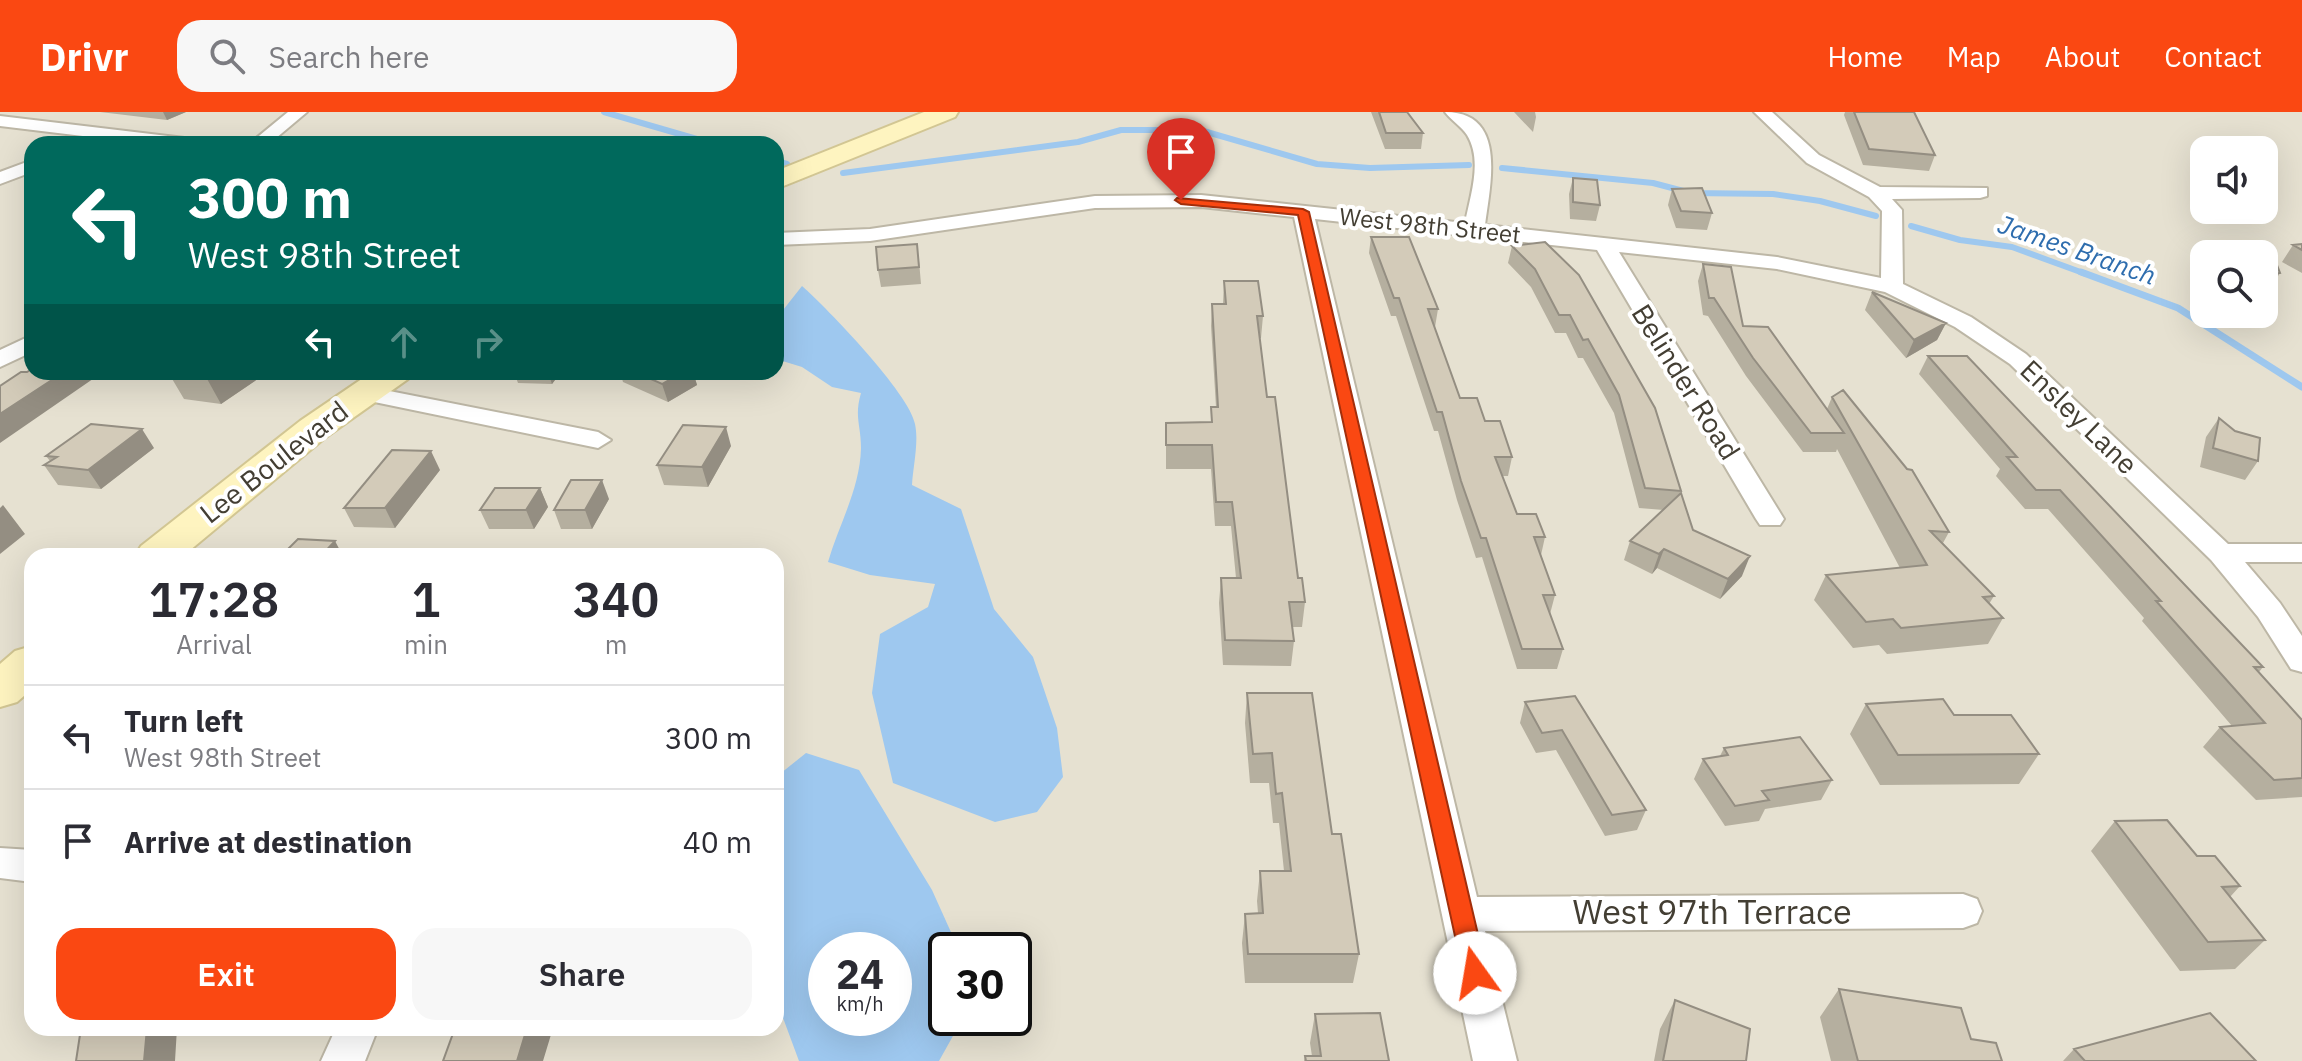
<!DOCTYPE html>
<html lang="en">
<head>
<meta charset="utf-8">
<style>
	body { margin:0; font-family:"IBM Plex Sans",sans-serif; background:#f7f7f7; color:#2b2b33; height:100vh; display:flex; flex-direction:column; font-size:30px; white-space:nowrap }
	* { box-sizing:border-box; margin:0 }
	p { font-size:26px; color:#7c7c81 }
	.icon { flex:none; width:44px; height:44px; fill:none; stroke:currentColor; stroke-width:2; stroke-linecap:round; stroke-linejoin:round }
	.map { position:relative; flex:1; overflow:hidden }
	.panel { position:absolute; left:24px; top:436px; width:760px; height:488px; display:flex; flex-direction:column; background:#fff; border-radius:24px; box-shadow:0 8px 32px #0002 }
	.panel>* { flex:none }
	.top-card { position:absolute; left:24px; top:24px; width:760px; height:244px; border-radius:24px; box-shadow:0 8px 32px #0002; background:#00695c; color:#fff; overflow:hidden }
	.buttons { position:absolute; left:2190px; top:24px; display:grid; gap:16px }
	.buttons a { display:grid; place-items:center; width:88px; height:88px; border-radius:16px; background:#fff; box-shadow:0 8px 32px #0002; font-size:40px }
	.speed { position:absolute; left:808px; top:820px; display:flex; gap:16px; font-size:40px; font-weight:700; text-align:center }
	.speed>* { display:grid; place-content:center; width:104px; height:104px; border-radius:50%; background:#fff; box-shadow:0 8px 32px #0002; line-height:1 }
	.speed small { font-size:20px; font-weight:400 }
	.speed .limit { border:4px solid #111; border-radius:12px; background:#fff; color:#111 }
	.pin { position:absolute; display:grid; place-items:center; width:68px; height:68px; color:#fff; margin:-82px -34px; border-radius:50% 50% 50% 0; rotate:-45deg; box-shadow:0 0 8px #0007 }
	.pin .icon { rotate:45deg }
	.me { position:absolute; width:88px; margin:-44px; rotate:347deg; stroke-linejoin:round; filter:drop-shadow(0 0 6px #0008) }
	.turn { display:flex; align-items:center; gap:28px; height:168px; padding:0 32px; font-size:36px }
	.turn .icon { width:104px; height:104px; stroke-width:2.5 }
	.turn b { display:block; font-size:56px; line-height:68px }
	.lanes { display:flex; align-items:center; height:76px; padding:0 32px; background:#0003; justify-content:center; gap:40px; direction:ltr }
	.lanes .off { opacity:.35 }
	.eta { display:flex; justify-content:space-evenly; align-items:center; height:136px; text-align:center }
	.eta b { font-size:48px; font-weight:600; line-height:56px }
	.primary-button { display:flex; gap:16px; margin-top:auto; padding:16px 32px }
	.primary-button a { flex:1; height:92px; border-radius:24px; background:#fa4812; color:#fff; font-size:32px; font-weight:600; line-height:92px; text-align:center }
	.primary-button a+a { background:#f7f7f7; color:#2b2b33 }
	ul { padding:0; list-style:none }
	li { display:flex; align-items:center; gap:24px; height:104px; padding:0 32px; border-top:2px solid #e1e1e2 }
	li div { flex:1 }
	li b { display:block; font-size:30px }
	li em { font-style:normal }
	header { display:flex; align-items:center; gap:48px; box-sizing:border-box; height:112px; padding:0 40px; background:#fa4812; color:#fff }
	header strong { font-size:38px }
	nav { display:flex; gap:44px; margin-inline-start:auto; font-size:28px }
	.search { width:560px; height:72px; background:#f7f7f7; display:flex; align-items:center; gap:20px; box-sizing:border-box; padding:0 28px; border-radius:24px; color:#7c7c81; font-size:30px }
	.map>svg:first-child { display:block }
</style>
</head>
<body>
<header>
<strong>Drivr</strong>
<div class="search"><svg class="icon" aria-label="search" viewBox="0 0 24 24"><circle cx="10" cy="10" r="6"/><path d="M15 15l6 6"/></svg>Search here</div>
<nav><a>Home</a><a>Map</a><a>About</a><a>Contact</a></nav>
</header>
<div class="map">
<svg width="2302" height="949" viewBox="0 0 2302 949">
	<rect width="100%" height="100%" fill="#f2eee3"/>
	<path fill="#e6e1d1" fill-rule="evenodd" d="M0 0H2302V949H0ZM32 32H776V260H32ZM2204 38H2264V98H2204ZM2204 142H2264V202H2204ZM32 444H776V916H32ZM826 838H894V906H826ZM946 838H1014V906H946Z"/>
	<path fill="#9ec8ef" fill-rule="evenodd" d="M802 174C827 196 910 282 915 312 919 330 913 355 912 373L961 397 994 497 1033 545 1057 616 1063 665 1037 700 995 710 893 671 872 581 880 522 928 495 935 472 870 463 828 450C839 412 860 377 861 336 861 313 854 305 861 281L832 275 802 255 776 247V207Z
		M806 641 859 658 932 778 959 838H946V906H963L939 949H799L776 887V665ZM826 838H894V906H826Z"/>
	<g fill="none" stroke-linecap="round" stroke-linejoin="round">
		<path stroke="#9ec8ef" stroke-width="6" d="M604 0 714 32
			M776 49 787 52
			M1502 56 1653 71 1691 81 1773 82 1820 89 1876 104
			M843 61 1078 30 1121 18H1200L1317 52 1370 56 1469 53
			M1911 114 1960 128 2012 135 2086 162"/>
		<path stroke="#9ec8ef" stroke-width="7" d="M2081 160 2178 196 2302 275"/>
		<defs>
			<path id="street" d="M288 0H307L269 32H249Z
				M1445 0C1508 0 1490 73 1485 113L1777 145 1881 166 1882 99 1869 85 1807 51 1754 0H1772L1819 43 1880 75 1987 76V84L1980 86 1892 87 1902 98 1903 172 1971 205 2026 242 2228 432H2302V450H2245L2280 491 2302 524V560L2291 557 2258 505 2211 448 2010 252 1955 215 1885 180 1777 157 1619 140 1784 407 1780 413H1760L1756 407 1597 138 1315 107 1477 785 1963 782 1977 787 1982 799 1977 811 1963 816 1485 819 1517 949H1473L1294 105 1201 95 1095 96 870 129 776 133V121L870 117 1095 84 1201 83 1465 111C1470 84 1483 49 1467 23 1461 14 1451 8 1445 0Z
				M0 4 193 27 202 32H149L0 14Z
				M32 48V60L0 72V60Z
				M32 223V240L0 255V238Z
				M364 274 598 320 611 328 598 336 355 286 352 281 355 276Z
				M0 736 32 738V770L0 766Z
				M336 916H378L365 949H321Z"/>
			<path id="secondary" d="M924 0H958L955 5 776 77V59Z
				M372 260H414L408 267 326 325 183 444H135L141 434 300 309Z
				M32 534V577L17 590 0 595V552L15 539Z"/>
		</defs>
		<use href="#street" stroke="#bdb7a6" stroke-width="4"/>
		<use href="#secondary" stroke="#d2c693" stroke-width="4"/>
		<use href="#street" fill="#fff" fill-rule="evenodd"/>
		<use href="#secondary" fill="#fef4c0" fill-rule="evenodd"/>
	</g>
	<path fill="#b5af9f" d="M100 0H186L167 8Z
		M1371 0H1407L1423 21 1421 37H1385Z
		M1514 0H1535L1536 5 1533 20Z
		M1845 0H1914L1935 43 1929 59 1863 53 1844 3Z
		M1573 66 1600 93 1596 109 1570 107 1569 82Z
		M1672 77 1712 101 1707 118 1676 116 1668 93Z
		M1371 125 1438 197 1435 215H1434L1460 286 1485 309 1512 345 1508 364H1502L1517 402 1545 425 1541 443 1555 483 1550 502 1563 537 1557 557H1517L1482 445 1476 446 1457 388 1438 319H1434L1396 204H1391L1369 141Z
		M1545 130 1681 379 1679 383 1693 418 1742 464 1720 487 1657 456 1652 462 1624 448 1630 429 1664 398 1639 396 1614 301 1583 246H1578L1566 221H1555L1531 175 1508 151 1512 134Z
		M2302 132V161L2282 150 2293 133Z
		M2270 135 2280 161 2269 178 2264 179V142H2233L2235 139Z
		M919 149 921 172 881 175 878 158Z
		M1703 152 1743 214 1827 297 1832 285 1949 420 1943 431 1994 484 1989 492 2003 506 1988 532 1887 542 1879 533 1853 536 1814 488 1826 463 1900 456 1837 337 1836 340H1803L1746 264 1708 204 1703 203 1698 169Z
		M1224 169 1263 204 1261 226H1260L1267 285 1298 466 1305 490 1302 515H1292L1294 529 1291 554 1223 553 1219 491 1221 466H1236L1231 414H1215L1211 357H1166V311L1211 310V295H1216L1211 214 1212 192H1223Z
		M1872 180 1946 211 1937 228 1906 246 1865 198Z
		M1928 244 2263 555 2259 560 2302 608V685L2256 688 2203 635 2220 615 2232 614 2142 509 2144 506 2048 397H2025L1996 364 2000 357 1919 262Z
		M168 260H268L221 292 184 287Z
		M514 260H561L552 272 518 271Z
		M620 260H693L697 273 668 290 623 270Z
		M2219 306 2235 319 2258 349 2245 368 2200 355 2206 325Z
		M731 334 708 375 664 373 657 353Z
		M154 336 101 377 58 373 44 353 50 349 46 344Z
		M440 358 395 416 354 415 344 396Z
		M540 376 548 395 534 417H489L480 398Z
		M609 387 592 417H561L554 398Z
		M1247 581 1332 722 1359 842 1353 871H1245L1242 831 1245 802 1258 801 1257 789 1260 759H1284L1279 711H1273L1269 671H1250L1245 611Z
		M1575 584 1646 698 1637 718 1605 724 1556 638 1536 641 1520 611 1525 590Z
		M1866 592 2039 642 2019 672 1880 673 1850 622Z
		M1724 636 1832 668 1821 688 1765 697 1759 709 1725 714 1694 667 1703 647 1720 644Z
		M2115 709 2197 744 2240 774 2230 785 2265 828 2235 857 2180 859 2091 739Z
		M1839 877 1971 927 2002 949H1831L1820 905Z
		M1675 888 1746 949H1654L1660 917Z
		M1315 902 1389 949H1304L1305 944H1312L1310 931Z
		M2074 937 2256 949H2063Z"/>
	<path fill="#948e82" d="M163 0H186L167 8Z
		M1946 211 1937 228 1906 246 1914 228Z
		M64 260H103L0 331V302Z
		M214 260H268L221 292 206 265Z
		M548 260H561L552 272Z
		M683 260H693L697 273 668 290 662 272Z
		M726 315 731 334 708 375 702 355Z
		M142 317 154 336 101 377 88 358Z
		M431 339 440 358 395 416 385 396Z
		M602 368 609 387 592 417 585 398Z
		M540 376 548 395 534 417 526 398Z
		M3 393 25 422 0 442V396Z
		M335 429 343 444H321Z
		M1664 437 1657 456 1652 462 1659 442Z
		M1750 444 1742 464 1720 487 1728 467Z
		M147 916H177L175 949H144Z
		M527 916H553L543 949H517Z"/>
	<path fill="#d3cbb9" stroke="#948e82" stroke-width="2" d="M1379 0H1407L1423 21H1386Z
		M1854 0H1914L1935 43 1869 37Z
		M1573 66 1597 68 1600 93 1573 90Z
		M1702 76 1712 101 1681 99 1672 77Z
		M1371 125H1409L1438 197H1428L1460 286H1477L1485 309H1500L1512 345H1495L1517 402H1536L1545 425H1534L1555 483H1543L1563 537H1522L1486 426H1481L1461 369 1442 300H1437L1399 186H1394Z
		M1545 130 1579 163 1655 296 1681 379 1645 376 1619 283 1588 227 1583 228 1570 203H1559L1535 157 1512 134Z
		M917 132 919 155 878 158 876 135Z
		M2302 132V138L2293 133Z
		M2270 135 2280 161 2264 163V142H2236L2235 139Z
		M1703 152 1731 155 1743 214 1768 215 1844 321H1811L1753 246 1714 186H1709Z
		M1224 169H1258L1263 204H1257L1267 285H1275L1298 466H1302L1305 490H1289L1294 529 1225 528 1221 466H1241L1232 390H1216L1212 333H1166V311L1212 310 1211 295H1218L1212 192H1226Z
		M1872 180 1946 211 1914 228Z
		M1928 244H1967L2263 555H2254L2302 608V666L2274 668 2220 615 2265 611 2156 489H2161L2060 378H2036L2007 345H2017Z
		M32 257V260H64L0 302V274L21 260H27Z
		M168 260H214L206 265Z
		M635 260H683L662 272Z
		M1843 278 1907 357 1912 358 1949 420 1930 419 1994 484 1983 485 2003 506 1901 516 1893 507 1866 510 1826 463 1927 453 1832 285Z
		M2219 306 2235 319 2260 326 2258 349 2213 336Z
		M91 312 142 317 88 358 44 353 57 345 46 344Z
		M683 313 726 315 702 355 657 353Z
		M392 338 431 339 385 396H344Z
		M571 368H602L585 398H554Z
		M495 376H540L526 398H480Z
		M1681 381 1693 418 1750 444 1728 467 1664 437 1659 442 1630 429Z
		M298 427 335 429 321 444H281Z
		M1247 581H1312L1332 722H1341L1359 842H1248L1245 802 1263 801 1260 759H1291L1282 681 1276 682 1272 641 1253 642Z
		M1575 584 1646 698 1612 703 1562 618 1542 621 1525 590Z
		M1943 587 1954 603H2011L2039 642 1898 643 1866 592Z
		M1800 625 1832 668 1762 679 1769 688 1735 694 1703 647 1728 643 1724 636Z
		M2167 708 2197 744H2215L2240 774 2222 775 2265 828 2208 830 2115 709Z
		M1839 877 1961 896 1971 927 1996 931 2002 949H1858Z
		M1675 888 1750 917 1746 949H1663Z
		M1380 901 1389 949H1306L1305 944H1321L1315 902Z
		M2210 901 2256 949H2085L2074 937Z
		M81 916H147L144 949H76Z
		M455 916H527L517 949H443Z"/>
	<path fill="#fa4812" stroke="#a22f0c" stroke-width="2" d="M1177 86 1303 97 1309 100 1487 861 1484 868 1475 872 1466 868 1463 861 1298 103 1181 92 1175 88Z"/>
	<g text-anchor="middle" stroke-width="8" stroke-linejoin="round" paint-order="stroke">
		<g font-size="24" fill="#433e33" stroke="#fff">
			<text transform="translate(1430 114) rotate(6)" y="8">West 98th Street</text>
		</g>
		<g font-size="26" font-style="italic" fill="#2e6dae" stroke="#fff">
			<text transform="translate(2077 138) rotate(19)" y="9">James Branch</text>
		</g>
		<g font-size="28" fill="#433e33" stroke="#fff">
			<text transform="translate(1686 270) rotate(58)" y="10">Belinder Road</text>
			<text transform="translate(2079 305) rotate(44)" y="10">Ensley Lane</text>
			<text transform="translate(274 350) rotate(-38)" y="10">Lee Boulevard</text>
		</g>
		<g font-size="34" fill="#433e33" stroke="#fff">
			<text x="1712" y="812">West 97th Terrace</text>
		</g>
	</g>
</svg>
<div class="buttons">
<a><svg class="icon" aria-label="sound" viewBox="0 0 24 24"><path d="M4 9h4l5-4v14l-5-4H4zM17 9q2 3 0 6"/></svg></a>
<a><svg class="icon" aria-label="search" viewBox="0 0 24 24"><circle cx="10" cy="10" r="6"/><path d="M15 15l6 6"/></svg></a>
</div>
<div class="speed"><div>24<small>km/h</small></div><div class="limit">30</div></div>
<div class="pin" style="left:1181px;top:88px;background:#d93025"><svg class="icon" aria-label="arrive" viewBox="0 0 24 24"><path d="M6 21V4h12l-3 4 3 4H6"/></svg></div>
<svg class="me" style="left:1475px;top:861px" viewBox="-20 -20 40 40"><circle r="19" fill="#fff"/><path d="M0-13L10 11 0 6-10 11z" fill="#fa4812"/></svg>
<div class="top-card">
<div class="turn"><svg class="icon" aria-label="left" viewBox="0 0 24 24"><path d="M17 20v-9H6M10 6l-5 5 5 5"/></svg><div><b>300 m</b>West 98th Street</div></div>
<div class="lanes"><svg class="icon" aria-label="left" viewBox="0 0 24 24"><path d="M17 20v-9H6M10 6l-5 5 5 5"/></svg><svg class="icon off" aria-label="ahead" viewBox="0 0 24 24"><path d="M12 20V5M6 11l6-6 6 6"/></svg><svg class="icon off" aria-label="right" viewBox="0 0 24 24"><path d="M7 20v-9h11M14 6l5 5-5 5"/></svg></div>
</div>
<section class="panel">
<div class="eta">
<div><b>17:28</b><p>Arrival</p></div>
<div><b>1</b><p>min</p></div>
<div><b>340</b><p>m</p></div>
</div>
<ul>
<li><svg class="icon" aria-label="left" viewBox="0 0 24 24"><path d="M17 20v-9H6M10 6l-5 5 5 5"/></svg><div><b>Turn left</b><p>West 98th Street</p></div><em>300 m</em></li>
<li><svg class="icon" aria-label="arrive" viewBox="0 0 24 24"><path d="M6 21V4h12l-3 4 3 4H6"/></svg><div><b>Arrive at destination</b></div><em>40 m</em></li>
</ul>
<div class="primary-button"><a>Exit</a><a>Share</a></div>
</section>
</div>
</body>
</html>
